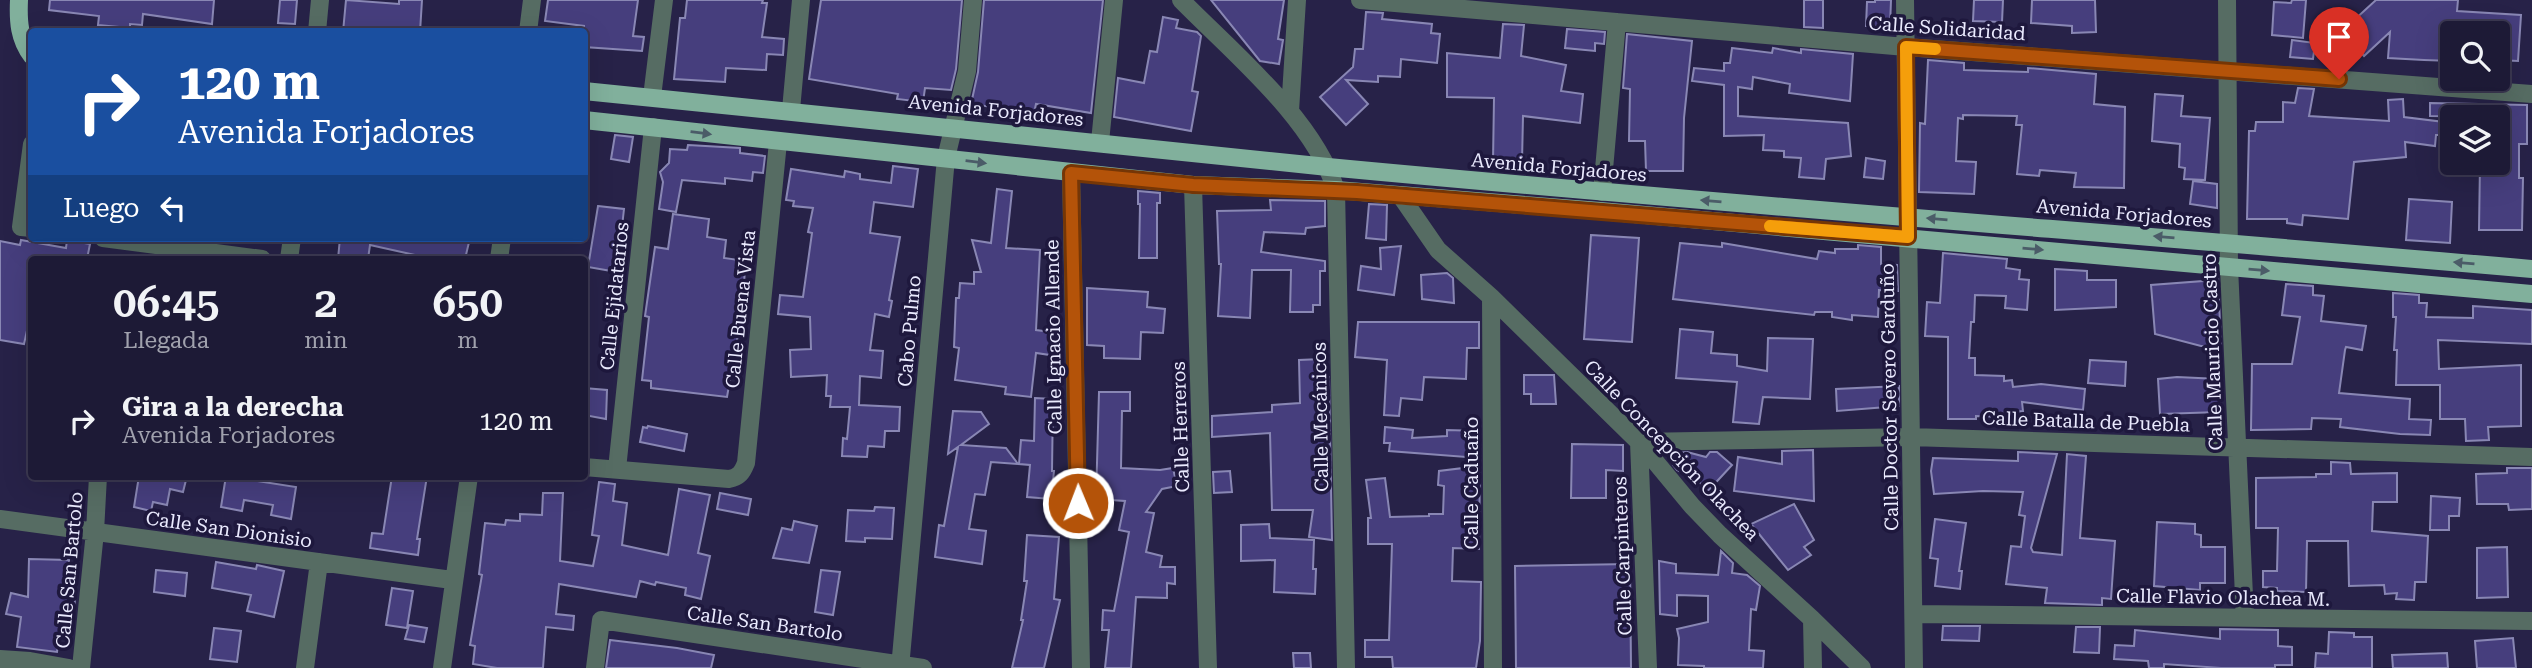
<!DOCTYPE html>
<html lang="es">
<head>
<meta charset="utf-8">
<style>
	body { margin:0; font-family:"Roboto Serif",serif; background:#2a2742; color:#f1f3f6; height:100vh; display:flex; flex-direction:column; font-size:26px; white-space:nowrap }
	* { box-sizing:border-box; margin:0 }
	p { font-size:23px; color:#a0a1ad }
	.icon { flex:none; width:38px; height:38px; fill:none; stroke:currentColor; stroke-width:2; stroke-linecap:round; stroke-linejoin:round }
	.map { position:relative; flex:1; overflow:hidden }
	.details { position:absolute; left:28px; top:256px; width:560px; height:224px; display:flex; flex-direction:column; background:#1d1a36; border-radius:7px; box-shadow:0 7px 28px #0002,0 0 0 2px #3b3851 }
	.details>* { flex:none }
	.banner { position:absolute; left:28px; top:28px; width:560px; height:214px; border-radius:7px; box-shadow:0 7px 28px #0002,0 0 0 2px #3b3851; background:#1a4fa0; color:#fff; overflow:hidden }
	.tools { position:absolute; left:2440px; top:21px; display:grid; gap:14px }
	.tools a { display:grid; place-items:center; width:70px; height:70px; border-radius:7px; background:#1d1a36; box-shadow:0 7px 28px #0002,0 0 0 2px #3b3851; font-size:35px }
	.pin { position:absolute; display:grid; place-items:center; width:60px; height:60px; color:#fff; margin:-72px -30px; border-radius:50% 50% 50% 0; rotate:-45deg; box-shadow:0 0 7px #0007 }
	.pin .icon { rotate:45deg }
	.me { position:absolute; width:77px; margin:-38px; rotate:359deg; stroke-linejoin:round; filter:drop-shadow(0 0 5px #0008) }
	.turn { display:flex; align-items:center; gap:24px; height:147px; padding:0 35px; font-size:32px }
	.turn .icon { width:91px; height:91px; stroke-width:2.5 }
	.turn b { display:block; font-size:49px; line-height:60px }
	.then { display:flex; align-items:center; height:66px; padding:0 35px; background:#0003; gap:14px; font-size:26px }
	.eta { display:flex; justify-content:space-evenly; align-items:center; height:119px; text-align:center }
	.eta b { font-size:42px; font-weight:600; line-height:49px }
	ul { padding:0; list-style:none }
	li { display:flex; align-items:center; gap:21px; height:91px; padding:0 35px }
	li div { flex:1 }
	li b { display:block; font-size:26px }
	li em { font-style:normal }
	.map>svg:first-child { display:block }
</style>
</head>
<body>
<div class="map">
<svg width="2532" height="668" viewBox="0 0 2532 668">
	<rect width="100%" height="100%" fill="#272248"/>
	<path fill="#463e7d" stroke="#8987b4" stroke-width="2" d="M50 0H214L212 24 143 14 142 25 130 24V28L98 25 99 16 49 10Z
		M280 0H297L295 24 278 23Z
		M346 0 399 4V0H422L420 32H343Z
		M548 0H638L633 36 644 37 642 51 584 47V26L545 21Z
		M687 0H763L762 3H767L762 37 784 39 783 55 767 54 766 70 726 68 725 82 674 79 680 18H685Z
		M821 0H962L956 69 951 90 925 88 923 102 897 99 898 94 809 79Z
		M984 0H1103L1091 113 1036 104 1034 113 971 104 978 72Z
		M1211 0H1284L1278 39 1283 40 1279 64 1260 61Z
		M1804 0H1823V28L1804 27Z
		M1875 0H1891L1890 27 1866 26 1867 2H1875Z
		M1974 0H2003L2002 22 1973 21Z
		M2032 0H2095L2096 32 2072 33V26L2031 23Z
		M2292 0H2306L2303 38 2272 35 2274 2 2291 3Z
		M2376 0H2458L2457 11 2521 15 2518 61 2497 60V33H2452V61L2424 60 2388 58 2390 32 2364 56 2341 32Z
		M1366 12 1383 13 1382 19 1432 24 1431 33 1440 34 1437 63 1401 59 1400 77 1378 76V82L1346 80 1368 104 1346 125 1320 97 1353 67 1355 49H1363Z
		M1163 17 1178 20 1176 28 1197 32 1201 36 1192 91 1198 92 1191 131 1114 117 1118 78 1144 83 1150 51 1157 52Z
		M1503 24 1524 25 1521 56 1566 65 1561 91 1583 94 1580 123 1523 116 1522 162H1493L1494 98 1447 97V53L1500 58Z
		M1567 29 1605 32 1604 44 1595 43V51L1565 48Z
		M1627 34 1692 41 1684 118 1683 171H1646L1645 141H1629L1630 89 1623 88Z
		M2292 40 2315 43 2313 59 2290 57Z
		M1732 48 1772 53 1773 48 1801 53V49L1853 54 1850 101 1789 93 1790 84 1753 77 1752 89 1738 87V116L1848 123 1851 156 1826 159 1824 179 1799 177 1801 158 1784 157V151L1763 150 1764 135 1724 136V85L1692 81 1694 68 1724 71V63H1730Z
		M1928 60 1964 63V70L2028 72V68L2096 74 2094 104 2125 107 2124 188 2074 187 2076 173 2040 170 2039 176 2017 174 2022 125H2016L2017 116 1963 115V119L1958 118 1956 161 1976 162 1974 194 1919 192 1920 123 1925 124Z
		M2298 88 2314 89 2309 116 2389 121 2388 100 2403 99 2404 117 2452 123V135H2436L2435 146 2405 142 2406 157 2354 162 2348 219 2303 215 2302 225 2287 223V219H2247L2249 131H2255L2256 122H2283V102L2295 103Z
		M2155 94 2183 96 2181 116 2210 118 2205 180 2184 179 2185 168 2179 167 2180 144 2152 141Z
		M2430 103 2527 105V144H2519V178H2523L2522 230H2479L2480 163H2497V117L2430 116Z
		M615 135 633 137 629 162 611 159Z
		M688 145 740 148V153L765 156 763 173 753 172 752 181 725 178V184L682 180 676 212 659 209 663 182 660 172 669 163 670 149 687 150Z
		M1866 158 1885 161 1883 179 1864 177Z
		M893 166 918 169 913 207 874 202 870 233 900 237 889 300 892 301 889 317 875 314 870 350 883 351 881 378 860 376 859 405 900 407 899 431H885L884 447 868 446 867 457 842 456 843 438 847 439 850 407H830L831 396H826L827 375 791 377 790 350 811 349 810 317 778 314 780 295 803 297 812 233 808 232 813 208 793 206 794 201 786 200 791 169 844 177 845 171 860 174V179L891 183Z
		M2193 181 2217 184V208L2190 204Z
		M997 189 1012 191 1006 248 1040 250 1036 330 1052 332 1050 355 1036 353 1031 397 1005 394 1006 387 955 380 959 348 954 347 956 298H959L960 283 974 284V272H981L972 240 991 243Z
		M1138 191 1160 193V203H1157V258H1139L1140 204H1138Z
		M2409 199 2452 202 2450 243 2406 240Z
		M1270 200 1325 201V226L1306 228 1305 234 1264 232 1261 252 1325 261V271H1320V305H1313V312H1290L1291 270H1252L1250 318 1218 316 1221 264H1219L1217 211 1271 210Z
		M1369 204 1387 205 1386 240 1366 238Z
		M598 206 624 209 617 272 588 267Z
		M673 214 709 219 707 237 726 240 724 258 746 261 743 292H740L735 329H739L727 397 651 388V381L642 380 649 317 645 316 655 247 668 249Z
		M1591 235 1639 238 1632 342 1584 339Z
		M340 238H470L465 259H433L370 245 368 259H338Z
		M21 240 66 248 67 240 90 244 87 259H32V308L24 344 0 340V241L20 245Z
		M1680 243 1722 247V243L1817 259 1819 251 1835 253V249H1858V245L1881 247V264L1897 265 1898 291 1879 290 1878 317 1852 315V320L1832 317V312H1815L1814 315 1673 299Z
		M1401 246 1394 295 1358 290 1361 266 1381 269 1380 248Z
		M1943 253 2007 259 2006 268 2020 270 2019 279 2029 280 2027 310 2005 308 2006 296 1975 295 1974 322H1971L1969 358H1975V375L2004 376V381L2012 380 2013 387 2041 384 2085 389 2083 410 2022 402 2023 411 2002 413V417L1976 416V419H1948V337L1925 336 1927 302 1940 303Z
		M2055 269 2087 271V280H2116V307L2055 310Z
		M1447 273 1453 278 1454 303 1422 299 1421 275Z
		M2203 276 2218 277 2221 346H2201L2155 334 2151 285 2203 281Z
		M2286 284 2313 286V295L2324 296 2321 321 2366 326 2362 350 2346 347 2345 350 2339 393 2410 399 2409 419 2431 420 2430 435 2400 434 2340 427 2341 419 2312 418 2311 429 2251 430 2252 364H2292L2300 317 2282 315Z
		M1087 288 1148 292 1147 307 1165 309 1163 333 1141 332 1140 359 1104 358V346L1087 345Z
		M2393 293 2419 295V303H2427L2426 317 2473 318V306L2532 310V344L2438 340 2439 369 2521 365V426L2488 427 2489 440 2466 441 2465 419H2440V385H2396L2397 350H2394L2396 317H2393Z
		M1358 322H1479V348H1467L1466 379 1424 377 1422 400 1401 398 1399 416 1384 415 1387 360 1355 357Z
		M1680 329 1713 332 1711 353 1737 355V366L1767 371 1768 338 1813 339 1810 399 1763 397 1759 424 1733 422 1737 382 1676 378Z
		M1321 359 1322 377H1329L1332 540 1309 537 1313 510H1272L1270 433 1212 437V416L1272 412V405L1300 403 1299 360Z
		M2090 360 2126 362 2125 386 2088 383Z
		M1524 375H1554L1556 404H1531V394H1524Z
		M2177 377 2219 379 2220 412 2160 414 2158 379Z
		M1899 386V406L1837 411 1836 389Z
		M584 388 607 390 606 419 584 415Z
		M1099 392H1130V411H1122L1121 468 1160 470 1173 468 1177 486 1162 489 1146 512 1154 513 1146 552 1162 556 1160 567H1175V584L1167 583V598L1136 597 1131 668H1105L1109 630H1102L1103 610 1114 611 1129 532 1119 530 1125 501 1096 499Z
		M1035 398 1053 399 1052 471H1054L1051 499 1027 497 1030 465 1019 464 1021 440 1034 441Z
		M953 411 981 412 989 424 961 445 1006 448 1018 464 991 462 985 495 975 494 969 529 986 531 982 564 935 557 939 525 944 526 958 447 948 454Z
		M648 426 687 434 684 451 640 442 643 427 647 428Z
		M1385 427 1413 430 1412 438 1447 436V430L1480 431 1479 458 1389 451 1390 443H1384Z
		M1572 444 1623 445V471L1606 470V498H1571Z
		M1813 450 1814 501 1734 491 1738 457 1782 464V451Z
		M1687 452 1706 457 1710 452H1717L1732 465 1708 491 1697 480 1677 470 1673 465 1675 453Z
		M2018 452 2057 454 2031 548 2033 552 2062 555 2067 454 2086 456 2080 538 2115 541 2111 599 2102 598V605L2045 603 2047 588 2006 584 2011 546 2021 547 2025 516 2019 515 2023 492 1983 491 1934 494 1931 471 1933 458 2018 461Z
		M2331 462 2350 463 2351 474 2397 473V502H2373L2372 531 2428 536 2426 582H2415L2414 600 2396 599 2397 593 2385 594 2384 585 2349 586 2348 541H2307L2306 592 2277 591V588L2263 587V571H2277L2278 528H2256V478L2316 477V474H2331Z
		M1480 466 1479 549 1453 548 1452 581 1481 582 1480 641 1476 668H1393L1392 657H1365V640H1389L1392 544H1368V518H1371L1366 480 1385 478 1390 517 1429 516V514H1443L1444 486 1438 485 1439 471Z
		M2507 468H2532V509L2509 510 2508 504H2477L2476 474 2507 473Z
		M1230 471 1232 492 1214 493 1213 472Z
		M139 476H187L183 492 170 489 167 505 153 502 151 511 134 507Z
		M226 476 296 487 291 519 271 515 273 505 244 500 242 511 221 507Z
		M392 476H427L417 539H420L418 555 370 548 372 533 383 534Z
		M599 482 615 484 613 501 627 503 622 545 668 555 679 489 710 495 698 553 710 556 701 599 685 595 686 588 656 582 655 585 640 581 636 597 559 584 556 614 574 616 573 630 546 627 543 668H497L473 664 475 646 470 645 482 575 479 574 485 523 505 525 506 520 520 521V514L542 515 543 493H563L560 561 593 566 599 536 592 535Z
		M720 493 751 499 748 515 717 509Z
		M2431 496 2460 498 2459 516H2449V530H2430Z
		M1794 504 1814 540 1804 547 1811 555 1788 570 1751 524Z
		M875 507 894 508 892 539 865 538V542L846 541 848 510 874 511Z
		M1935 519 1966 523 1959 571H1962L1960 589 1935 586 1938 559 1930 558Z
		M794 521 817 526 809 563 773 558 782 528 792 530Z
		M2157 522 2195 524V534L2201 535V547H2225V583H2200V590L2154 586Z
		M1269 524 1270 538 1314 540 1313 569H1316L1315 594 1274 592 1275 560 1241 561V525Z
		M1027 535 1059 537 1054 599 1060 600 1044 668H1012L1023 620H1021L1027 581H1024Z
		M2507 547 2508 597 2477 598V548Z
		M1721 551 1733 563 1732 573 1747 575 1760 586 1756 610 1751 609 1749 650 1764 651 1763 668H1704V666L1678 665 1679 638 1677 629 1708 622V596L1677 595V616L1660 614 1659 561 1676 564V573L1718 575Z
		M29 559 69 560 68 599 75 600 71 633 60 632 57 652 17 647 21 617 6 614 11 593 28 597Z
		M216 562 256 569 257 565 284 571 274 617 247 611 251 595 212 588Z
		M1630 564 1631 668H1516L1515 566Z
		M156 570 187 573 185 596 154 592Z
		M821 570 840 572 833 615 815 612Z
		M392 588 413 591 407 628 386 625Z
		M409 625 427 628 424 642 405 639Z
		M1943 626H1980L1979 641 1942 640Z
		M2076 627H2100L2099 653 2074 652Z
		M214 628 241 631 237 662 210 659Z
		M2220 629 2278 630V646L2292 647V665H2275V668H2221L2164 664V668H2149L2148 661 2114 659 2115 645 2134 646 2135 630 2220 639Z
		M2329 632 2354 633V637H2372V668H2315L2316 653 2328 654Z
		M2513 638 2516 668H2477L2475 641Z
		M610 640 677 648 714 655 711 668H606Z
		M1293 653H1310L1311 668H1294Z
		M2447 653 2448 668H2393L2392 655Z"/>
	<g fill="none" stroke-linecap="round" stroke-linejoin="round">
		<path stroke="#566c63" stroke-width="18" d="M1181 0C1233 53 1313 118 1336 190L1346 668
			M1360 0 1906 47 2532 94
			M1905 0 1914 668
			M2227 0 2229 267 2245 618
			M317 32 320 0
			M528 32 532 0
			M652 97 664 0
			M791 110 801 0
			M1290 111 1297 0
			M1100 142 1114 0
			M32 144 21 227 32 228
			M1071 173 1081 668
			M1193 185 1208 668
			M1602 192 1617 22
			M1400 195 1438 250 1491 297 1639 442 1692 506 1720 535 1812 619 1862 668
			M103 238 262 259
			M289 259 292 238
			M499 259 502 238
			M1491 297 1493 668
			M584 467 729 479C739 477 742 473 746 463L778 142
			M617 469 653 127
			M0 519 452 580
			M1914 614 2532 621
			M1812 619 1813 668
			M0 659 30 661 69 668
			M81 668 95 532 98 476
			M305 668 319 562
			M442 668 469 476
			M595 668 601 620 923 668
			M900 668 946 158 967 71 973 0
			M1648 668 1639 442 1911 437 2532 457"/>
		<path stroke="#81b09c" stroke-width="18" d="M19 0C18 21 19 39 32 56
			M584 91C832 114 1080 143 1328 167 1729 205 2131 234 2532 269
			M584 120 1193 185 1336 190 1600 211 2532 294"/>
	</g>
	<defs><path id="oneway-solid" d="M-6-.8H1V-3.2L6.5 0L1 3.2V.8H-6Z" transform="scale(1.75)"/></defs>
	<g fill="#4b5c68">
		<use href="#oneway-solid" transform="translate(701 133) rotate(7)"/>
		<use href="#oneway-solid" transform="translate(976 162) rotate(7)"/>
		<use href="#oneway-solid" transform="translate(1711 201) rotate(-175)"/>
		<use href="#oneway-solid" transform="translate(1937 219) rotate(-175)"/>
		<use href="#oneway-solid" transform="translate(2164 237) rotate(-175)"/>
		<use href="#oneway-solid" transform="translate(2033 249) rotate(5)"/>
		<use href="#oneway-solid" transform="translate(2464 263) rotate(-175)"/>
		<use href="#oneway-solid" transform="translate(2259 270) rotate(5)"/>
	</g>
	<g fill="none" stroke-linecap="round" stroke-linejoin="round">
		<defs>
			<path id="route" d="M1078 503 1071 173 1193 185 1357 192 1908 237 1906 47 2339 79"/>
		</defs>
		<use href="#route" stroke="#753606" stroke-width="18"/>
		<use href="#route" stroke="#b45309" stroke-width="12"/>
		<path stroke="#f59e0b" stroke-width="12" d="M1770 226 1908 237 1906 47 1935 49"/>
	</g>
	<g text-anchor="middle" stroke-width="7" stroke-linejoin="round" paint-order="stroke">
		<g font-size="19" fill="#eaeafe" stroke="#1e183d">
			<text transform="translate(1947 28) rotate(4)" y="7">Calle Solidaridad</text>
			<text transform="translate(996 110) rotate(6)" y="7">Avenida Forjadores</text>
			<text transform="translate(1559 167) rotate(5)" y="7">Avenida Forjadores</text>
			<text transform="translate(2124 213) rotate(5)" y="7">Avenida Forjadores</text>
			<text transform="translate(614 296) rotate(-84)" y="7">Calle Ejidatarios</text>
			<text transform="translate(740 309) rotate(-84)" y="7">Calle Buena Vista</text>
			<text transform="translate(909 331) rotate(-85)" y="7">Cabo Pulmo</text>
			<text transform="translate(1053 337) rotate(-91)" y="7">Calle Ignacio Allende</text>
			<text transform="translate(2212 352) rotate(-92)" y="7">Calle Mauricio Castro</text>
			<text transform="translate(1889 397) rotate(-91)" y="7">Calle Doctor Severo Garduño</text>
			<text transform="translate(1320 417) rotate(-91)" y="7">Calle Mecánicos</text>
			<text transform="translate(2086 421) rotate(2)" y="7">Calle Batalla de Puebla</text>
			<text transform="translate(1180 427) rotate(-92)" y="7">Calle Herreros</text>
			<text transform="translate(1672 450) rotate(46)" y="7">Calle Concepción Olachea</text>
			<text transform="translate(1471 483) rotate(-90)" y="7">Calle Caduaño</text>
			<text transform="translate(229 529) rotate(8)" y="7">Calle San Dionisio</text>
			<text transform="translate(1622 556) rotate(-92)" y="7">Calle Carpinteros</text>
			<text transform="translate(69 570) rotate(-85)" y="7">Calle San Bartolo</text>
			<text transform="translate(2223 597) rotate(1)" y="7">Calle Flavio Olachea M.</text>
			<text transform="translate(765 623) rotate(8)" y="7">Calle San Bartolo</text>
		</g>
	</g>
</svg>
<div class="tools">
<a><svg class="icon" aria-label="search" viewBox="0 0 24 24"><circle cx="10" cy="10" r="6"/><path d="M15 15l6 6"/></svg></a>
<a><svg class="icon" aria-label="layers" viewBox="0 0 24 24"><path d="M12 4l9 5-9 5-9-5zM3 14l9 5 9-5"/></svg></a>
</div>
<div class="pin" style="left:2339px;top:79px;background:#d93025"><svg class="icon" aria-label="arrive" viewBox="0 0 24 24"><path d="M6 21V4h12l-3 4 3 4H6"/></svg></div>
<svg class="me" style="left:1078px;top:503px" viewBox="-20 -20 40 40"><circle r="17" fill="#b45309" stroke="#fff" stroke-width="3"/><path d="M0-11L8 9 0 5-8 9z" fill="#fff"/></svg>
<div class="banner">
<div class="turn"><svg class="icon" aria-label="right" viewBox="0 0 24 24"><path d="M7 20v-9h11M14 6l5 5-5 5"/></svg><div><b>120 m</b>Avenida Forjadores</div></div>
<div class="then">Luego<svg class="icon" aria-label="left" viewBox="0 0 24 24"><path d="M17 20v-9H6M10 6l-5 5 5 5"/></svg></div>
</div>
<section class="details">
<div class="eta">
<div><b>06:45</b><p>Llegada</p></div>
<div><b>2</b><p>min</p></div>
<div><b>650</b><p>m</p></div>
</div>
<ul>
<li><svg class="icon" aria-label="right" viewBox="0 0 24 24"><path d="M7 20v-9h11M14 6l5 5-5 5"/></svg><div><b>Gira a la derecha</b><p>Avenida Forjadores</p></div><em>120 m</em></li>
</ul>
</section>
</div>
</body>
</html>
